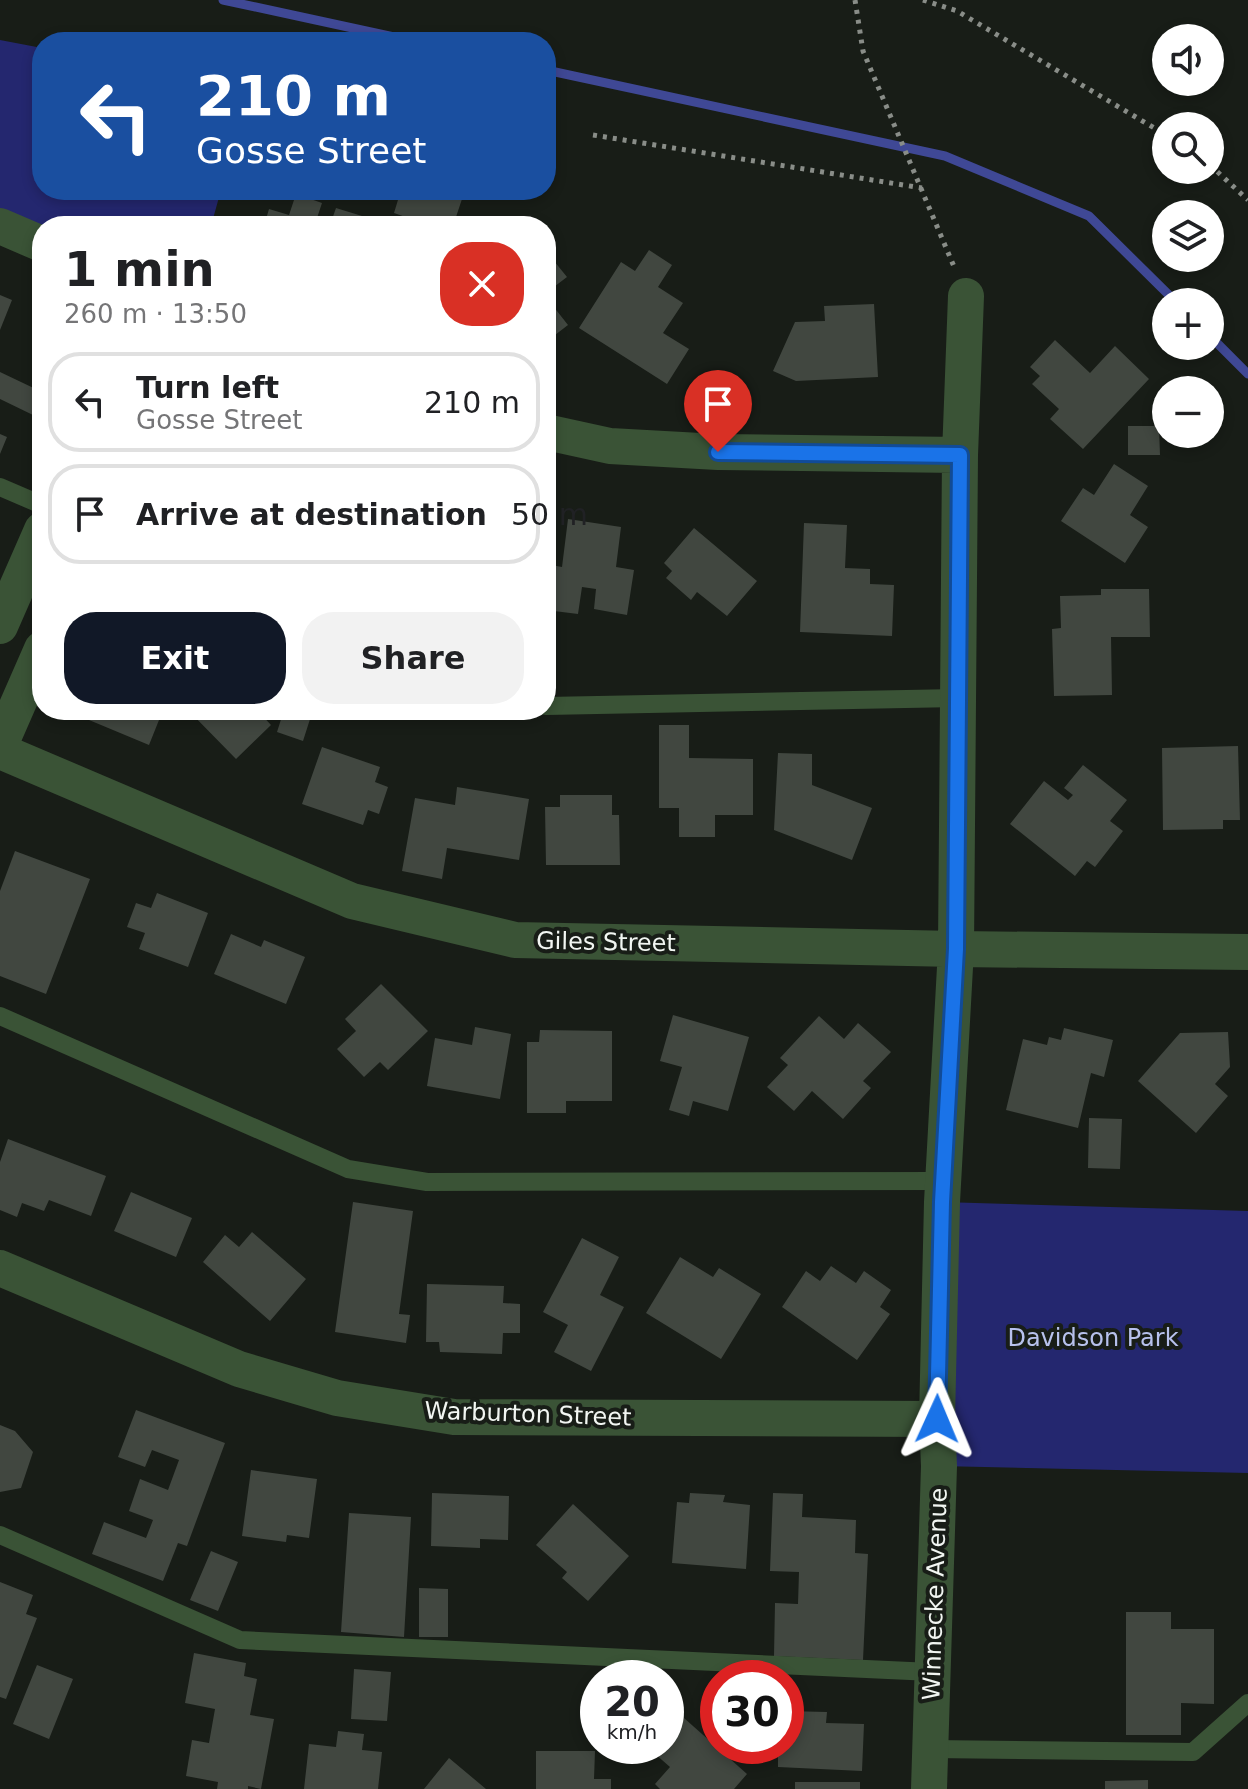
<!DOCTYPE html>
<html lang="en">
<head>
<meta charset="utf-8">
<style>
	body { margin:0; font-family:"DejaVu Sans",sans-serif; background:#f2f2f2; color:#202124; height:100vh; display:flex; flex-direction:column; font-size:30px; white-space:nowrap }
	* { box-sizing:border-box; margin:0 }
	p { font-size:26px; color:#757577 }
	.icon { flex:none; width:44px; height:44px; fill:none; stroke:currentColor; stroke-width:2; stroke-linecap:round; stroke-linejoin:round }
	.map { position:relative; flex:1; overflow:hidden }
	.details { position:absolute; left:32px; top:216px; width:524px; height:504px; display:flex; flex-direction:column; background:#fff; border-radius:32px; box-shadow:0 4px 12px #0003 }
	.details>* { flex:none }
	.top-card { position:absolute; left:32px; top:32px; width:524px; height:168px; border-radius:32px; box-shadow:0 4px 12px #0003; background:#1a4fa0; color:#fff; overflow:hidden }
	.tools { position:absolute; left:1152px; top:24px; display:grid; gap:16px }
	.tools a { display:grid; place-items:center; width:72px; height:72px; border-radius:50%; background:#fff; box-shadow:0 4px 12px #0003; font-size:40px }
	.speed { position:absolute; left:580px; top:1660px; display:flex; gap:16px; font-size:40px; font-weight:700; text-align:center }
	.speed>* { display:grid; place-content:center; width:104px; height:104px; border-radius:50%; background:#fff; box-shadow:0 4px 12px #0003; line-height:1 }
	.speed small { font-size:20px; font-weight:400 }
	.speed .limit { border:12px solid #d22; background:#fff; color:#111 }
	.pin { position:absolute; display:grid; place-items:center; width:68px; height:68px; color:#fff; margin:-82px -34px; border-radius:50% 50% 50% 0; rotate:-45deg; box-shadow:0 0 8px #0007 }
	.pin .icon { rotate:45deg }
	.me { position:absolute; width:88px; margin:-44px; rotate:1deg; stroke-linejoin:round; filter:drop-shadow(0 0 6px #0008) }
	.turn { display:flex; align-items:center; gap:28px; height:168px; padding:0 32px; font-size:36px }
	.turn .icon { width:104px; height:104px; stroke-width:2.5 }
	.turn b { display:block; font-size:56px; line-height:68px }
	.round { display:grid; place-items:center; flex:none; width:84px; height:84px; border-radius:32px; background:#f2f2f2 }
	.head { display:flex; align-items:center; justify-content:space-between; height:136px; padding:0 32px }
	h1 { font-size:48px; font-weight:700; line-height:60px }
	.button { display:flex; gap:16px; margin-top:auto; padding:16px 32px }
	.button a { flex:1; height:92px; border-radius:32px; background:#111827; color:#fff; font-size:32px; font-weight:700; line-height:92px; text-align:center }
	.button a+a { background:#f2f2f2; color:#202124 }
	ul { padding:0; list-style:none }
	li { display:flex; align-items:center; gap:24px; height:100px; margin:0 16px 12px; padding:0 16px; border:4px solid #e0e0e0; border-radius:32px }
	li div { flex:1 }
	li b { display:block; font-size:30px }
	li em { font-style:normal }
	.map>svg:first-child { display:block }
</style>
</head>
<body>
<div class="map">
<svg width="1248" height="1789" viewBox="0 0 1248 1789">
	<rect width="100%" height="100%" fill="#181d17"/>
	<path fill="#24276f" d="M0 40 42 48V190H221L211 226H0Z
		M942 1202 1248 1211V1473L939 1466Z"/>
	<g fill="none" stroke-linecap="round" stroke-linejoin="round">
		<path stroke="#3f4895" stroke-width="9" d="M223 0 417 42
			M546 70 945 156 1089 216 1176 302
			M1210 336 1248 374"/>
	</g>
	<path fill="#414740" d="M401 190H465L453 226H431L394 213Z
		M296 194 322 203 316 221 330 225 336 208 362 216 359 226H264L269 209 289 215Z
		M649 250 672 265 658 287 683 303 663 333 689 349 667 384 579 328 621 262 635 271Z
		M550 256 567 277 546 293V259Z
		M0 295 12 300 0 330Z
		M546 297 568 325 546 342Z
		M874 304 878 377 796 381 773 371 795 322 825 321 824 306Z
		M1055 340 1090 373 1115 346 1149 379 1083 449 1050 419 1059 409 1032 384 1040 376 1030 367Z
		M0 372 42 392 33 415 0 399Z
		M1128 426H1159L1160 455H1128Z
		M0 434 7 437 0 454Z
		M1114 464 1148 486 1130 515 1148 527 1125 563 1061 521 1083 488 1094 495Z
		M568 519 621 527 616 567 634 570 627 615 594 609 596 589 582 587 578 614 546 610V564L562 567Z
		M804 523 847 525 845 568 870 569V584L894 585 892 636 800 632Z
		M694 528 757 581 727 616 697 592 691 600 666 578 672 571 664 563Z
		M1101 589H1149L1150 637H1111L1112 695 1054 696 1052 629 1061 628 1060 596 1101 595Z
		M65 710H163L149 745Z
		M188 710H257L271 725 236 759Z
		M284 710H294L311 716 303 741 277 732Z
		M659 725H689V758L753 759V815H715V837H679V808H659Z
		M1238 746 1240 820H1223V829L1163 830 1162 748Z
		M322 747 380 767 375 782 388 787 379 814 368 810 363 825 302 804Z
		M778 753 812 754V785L872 808 852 860 774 830Z
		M1083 765 1127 800 1110 821 1123 831 1095 867 1087 861 1075 876 1010 824 1044 781 1068 800 1073 795 1064 788Z
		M457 787 529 799 519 860 447 848 442 879 402 871 415 798 455 805Z
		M560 795H612V815H619L620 865H546L545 807H560Z
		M15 851 90 879 46 994 0 976V891Z
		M157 893 208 913 188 967 139 949 145 933 127 927 136 903 151 908Z
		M231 934 261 947 264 940 305 957 286 1004 214 974Z
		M381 984 428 1031 388 1070 380 1062 364 1077 337 1049 356 1031 345 1019Z
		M673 1015 749 1037 728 1111 693 1101 689 1116 669 1110 682 1067 660 1061Z
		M819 1016 844 1039 858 1023 891 1052 863 1081 871 1088 843 1119 812 1091 794 1111 767 1087 788 1065 780 1058Z
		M475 1027 511 1034 500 1099 427 1086 435 1038 472 1045Z
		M1064 1028 1113 1040 1104 1077 1091 1073 1078 1128 1006 1110 1023 1039 1047 1045 1049 1037 1061 1040Z
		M540 1030 612 1031V1101H566V1113H527V1042H539Z
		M1228 1032 1230 1067 1215 1084 1228 1096 1196 1133 1138 1081 1180 1033Z
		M1089 1118 1122 1119 1120 1169 1088 1168Z
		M8 1139 106 1176 91 1216 49 1200 44 1211 22 1203 17 1217 0 1210V1162Z
		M131 1192 192 1218 176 1257 114 1231Z
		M353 1202 413 1211 399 1314 410 1315 406 1343 335 1332Z
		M252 1232 306 1279 270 1321 203 1262 225 1235 239 1247Z
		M582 1238 619 1257 600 1295 624 1307 591 1371 554 1352 568 1325 543 1312Z
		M680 1257 713 1277 719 1268 761 1294 721 1359 646 1313Z
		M831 1266 856 1283 864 1271 891 1290 880 1307 890 1314 857 1360 782 1307 806 1271 820 1281Z
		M427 1284 504 1286 503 1303 520 1304V1333H503L502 1354 440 1352 439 1342H426Z
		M136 1410 225 1443 187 1546 178 1543 163 1581 92 1554 104 1522 146 1538 153 1520 129 1511 140 1479 168 1490 179 1460 152 1450 145 1467 118 1457Z
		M0 1425 15 1431 33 1452 21 1488 0 1492Z
		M251 1470 317 1479 309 1538 287 1535 286 1542 242 1536Z
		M432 1493 509 1496 508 1540 480 1539V1548L431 1546Z
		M690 1493 725 1495 723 1502 750 1505 746 1569 672 1563 677 1502 689 1503Z
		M773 1493 803 1494 802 1517 856 1520 855 1553 868 1554 863 1660 774 1656 775 1603 798 1604 799 1572 770 1571Z
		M573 1504 629 1556 588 1601 562 1578 567 1572 536 1545Z
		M349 1513 411 1517 404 1637 341 1632Z
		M211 1551 238 1562 218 1611 190 1600Z
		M0 1582 33 1595 26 1614 37 1618 6 1699 0 1697Z
		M419 1588 448 1589V1637H419Z
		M1126 1612H1171V1629H1214V1704L1181 1703V1735H1126Z
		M194 1653 246 1663 244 1676 257 1679 250 1715 274 1719 261 1789 248 1786V1789H217L218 1782 186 1776 192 1740 209 1743 215 1709 185 1703Z
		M37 1665 73 1679 49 1739 13 1724Z
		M354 1669 391 1672 387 1721 351 1719Z
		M666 1702 747 1774 734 1789H660L655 1784 670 1767 646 1746H666Z
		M786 1711 827 1712 826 1723 864 1724 862 1771 778 1767V1746H786Z
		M338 1731 364 1734 362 1750 382 1752 378 1789H304L309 1744 336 1747Z
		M536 1751H595L594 1779H611V1789H536Z
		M449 1758 486 1789H424Z
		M1148 1780V1789H1105V1781Z
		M795 1782H860V1789H795Z"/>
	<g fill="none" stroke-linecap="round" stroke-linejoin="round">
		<path stroke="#898d88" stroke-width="5" stroke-dasharray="4 6" stroke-linecap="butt" d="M855 0 863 51 955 269
			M923 0 957 11 1166 135
			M593 135 922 188
			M1210 165 1248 200"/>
		<path stroke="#3a5336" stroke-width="18" d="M0 487 42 505
			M546 706 958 698
			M0 1016 348 1169 427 1182 944 1181
			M0 1535 240 1640 932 1672
			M930 1749 1193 1752 1248 1703"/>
		<path stroke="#3a5336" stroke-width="36" d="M0 226 42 244
			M546 432 610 446 718 452 960 455
			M0 626 42 530
			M0 745 42 649
			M0 751 352 901 515 940 956 949 1248 952
			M0 1268 239 1369 337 1398 454 1417 937 1419
			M929 1789 939 1466 937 1419 942 1202 956 949 960 455 966 296"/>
	</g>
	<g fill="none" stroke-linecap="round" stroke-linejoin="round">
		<defs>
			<path id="route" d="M718 452 960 455 956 949 942 1202 937 1419"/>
		</defs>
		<use href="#route" stroke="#114b97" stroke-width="20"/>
		<use href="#route" stroke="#1a73e8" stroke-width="14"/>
	</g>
	<g text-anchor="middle" stroke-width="8" stroke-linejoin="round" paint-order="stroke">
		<g font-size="24" fill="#f2f6f2" stroke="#181d17">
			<text transform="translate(606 942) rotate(1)" y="8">Giles Street</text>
			<text transform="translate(528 1414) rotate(2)" y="8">Warburton Street</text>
			<text transform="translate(935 1594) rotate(-88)" y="8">Winnecke Avenue</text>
		</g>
		<g font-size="24" fill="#b7c1ec" stroke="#181d17">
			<text x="1093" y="1346">Davidson Park</text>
		</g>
	</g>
</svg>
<div class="tools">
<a><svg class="icon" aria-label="sound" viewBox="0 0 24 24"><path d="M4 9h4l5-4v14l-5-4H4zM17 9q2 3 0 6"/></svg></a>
<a><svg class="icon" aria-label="search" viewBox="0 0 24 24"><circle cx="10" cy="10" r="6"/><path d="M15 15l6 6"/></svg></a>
<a><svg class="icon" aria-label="layers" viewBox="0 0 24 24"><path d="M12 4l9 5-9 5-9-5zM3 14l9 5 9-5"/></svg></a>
<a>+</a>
<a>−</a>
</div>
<div class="speed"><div>20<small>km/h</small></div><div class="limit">30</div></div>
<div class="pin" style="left:718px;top:452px;background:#d93025"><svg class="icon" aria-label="arrive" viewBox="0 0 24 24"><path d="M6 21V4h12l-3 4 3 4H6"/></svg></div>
<svg class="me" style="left:937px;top:1419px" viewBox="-20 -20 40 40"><path d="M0-17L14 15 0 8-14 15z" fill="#1a73e8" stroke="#fff" stroke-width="4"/></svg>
<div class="top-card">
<div class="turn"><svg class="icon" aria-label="left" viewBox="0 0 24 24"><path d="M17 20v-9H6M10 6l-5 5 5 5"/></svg><div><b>210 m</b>Gosse Street</div></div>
</div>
<section class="details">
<div class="head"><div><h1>1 min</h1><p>260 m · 13:50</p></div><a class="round" style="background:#d93025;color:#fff"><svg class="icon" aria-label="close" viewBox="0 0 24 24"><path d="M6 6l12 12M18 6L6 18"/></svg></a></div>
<ul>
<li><svg class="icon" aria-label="left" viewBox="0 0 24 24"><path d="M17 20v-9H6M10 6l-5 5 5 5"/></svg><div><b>Turn left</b><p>Gosse Street</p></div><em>210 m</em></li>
<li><svg class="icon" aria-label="arrive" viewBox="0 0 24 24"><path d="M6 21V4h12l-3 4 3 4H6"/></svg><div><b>Arrive at destination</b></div><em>50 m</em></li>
</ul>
<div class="button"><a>Exit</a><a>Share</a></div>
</section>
</div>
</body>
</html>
